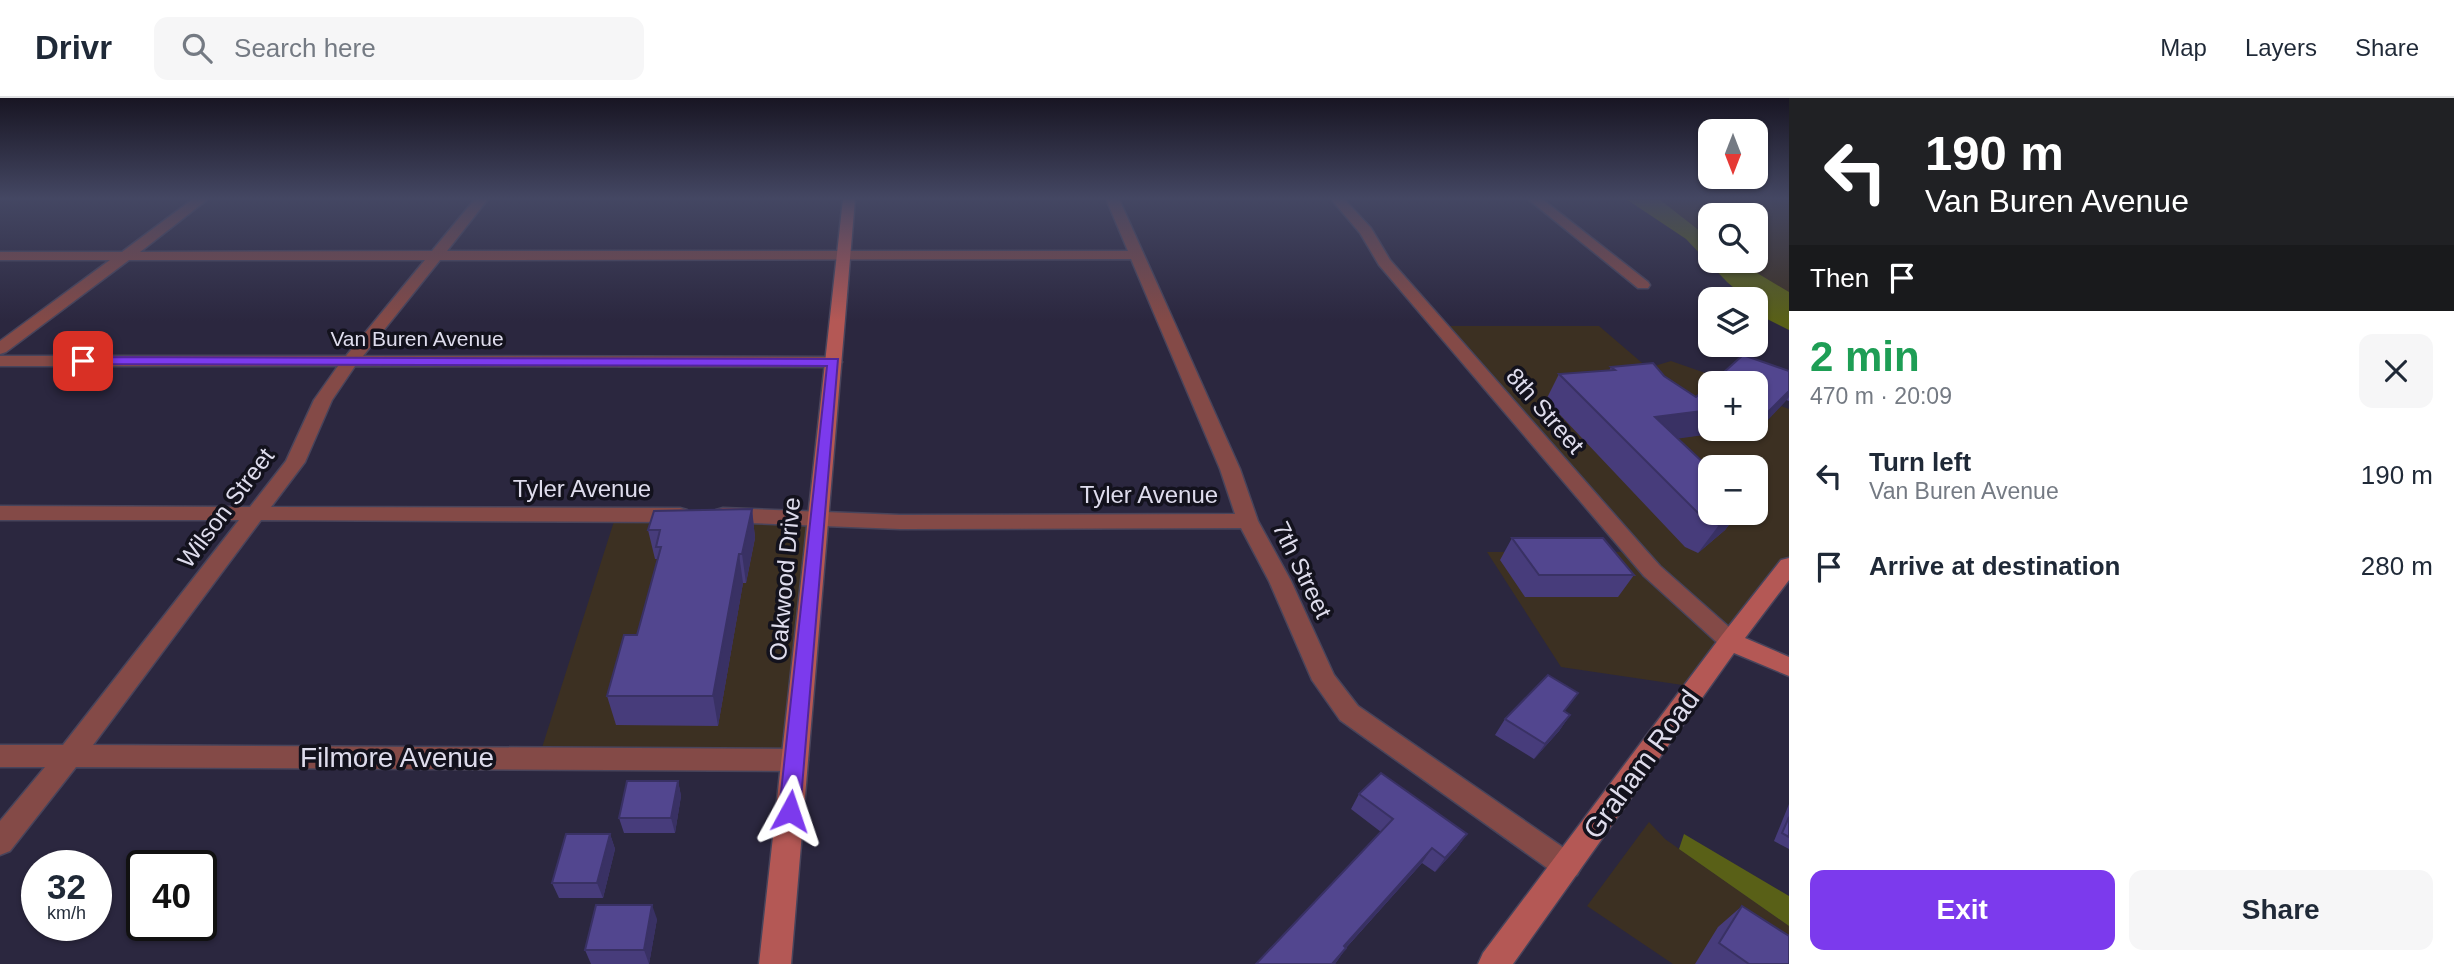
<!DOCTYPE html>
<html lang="en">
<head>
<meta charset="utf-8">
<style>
	body { margin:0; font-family:Arial,sans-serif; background:#f6f6f7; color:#1f2937; height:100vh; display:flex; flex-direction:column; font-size:26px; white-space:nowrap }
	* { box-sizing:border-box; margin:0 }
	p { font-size:23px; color:#747a83 }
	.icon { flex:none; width:38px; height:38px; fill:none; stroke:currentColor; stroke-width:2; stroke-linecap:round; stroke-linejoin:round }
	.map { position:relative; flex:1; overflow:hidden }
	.side { display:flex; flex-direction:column; background:#fff; width:665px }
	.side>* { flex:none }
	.banner { background:#202124; color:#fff; overflow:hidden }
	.needle { width:46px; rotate:180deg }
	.buttons { position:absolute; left:1698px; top:21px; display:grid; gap:14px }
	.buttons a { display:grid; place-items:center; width:70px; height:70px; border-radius:14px; background:#fff; box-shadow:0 2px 5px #0004; font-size:35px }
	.speed { position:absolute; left:21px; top:752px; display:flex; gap:14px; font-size:35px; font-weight:700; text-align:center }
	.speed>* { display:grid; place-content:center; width:91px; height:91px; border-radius:50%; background:#fff; box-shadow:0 2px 5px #0004; line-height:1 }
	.speed small { font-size:18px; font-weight:400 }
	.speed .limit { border:4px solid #111; border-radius:10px; background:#fff; color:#111 }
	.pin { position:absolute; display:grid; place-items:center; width:60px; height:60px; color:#fff; margin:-30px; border-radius:14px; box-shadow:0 4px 10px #0006 }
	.me { position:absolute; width:77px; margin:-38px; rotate:5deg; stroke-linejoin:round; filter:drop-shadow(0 0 5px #0008) }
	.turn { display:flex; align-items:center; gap:24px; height:147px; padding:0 21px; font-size:32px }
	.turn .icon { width:91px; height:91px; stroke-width:2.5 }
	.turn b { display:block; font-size:49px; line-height:60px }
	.then { display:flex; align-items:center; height:66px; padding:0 21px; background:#0003; gap:14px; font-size:26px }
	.round { display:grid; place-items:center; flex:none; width:74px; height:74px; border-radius:14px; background:#f6f6f7 }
	.summary { display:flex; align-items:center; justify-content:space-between; height:119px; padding:0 21px }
	h1 { font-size:42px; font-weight:700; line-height:52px; color:#1e9e55 }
	.primary-button { display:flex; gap:14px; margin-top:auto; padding:14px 21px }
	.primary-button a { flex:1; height:80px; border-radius:14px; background:#7c3aed; color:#fff; font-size:28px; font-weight:700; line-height:80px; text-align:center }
	.primary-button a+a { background:#f6f6f7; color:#1f2937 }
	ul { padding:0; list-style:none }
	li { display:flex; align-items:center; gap:21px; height:91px; padding:0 21px }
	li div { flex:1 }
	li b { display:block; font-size:26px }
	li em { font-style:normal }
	header { display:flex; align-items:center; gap:42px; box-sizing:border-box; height:98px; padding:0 35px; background:#fff; border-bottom:2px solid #e0e1e3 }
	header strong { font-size:33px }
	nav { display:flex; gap:38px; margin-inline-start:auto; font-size:24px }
	.search { width:490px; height:63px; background:#f6f6f7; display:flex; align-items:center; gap:18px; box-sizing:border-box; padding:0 24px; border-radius:14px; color:#747a83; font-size:26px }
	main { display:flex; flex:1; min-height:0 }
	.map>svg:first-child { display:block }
</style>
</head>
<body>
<header>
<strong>Drivr</strong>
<div class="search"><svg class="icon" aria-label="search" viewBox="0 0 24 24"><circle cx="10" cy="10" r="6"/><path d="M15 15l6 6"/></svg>Search here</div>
<nav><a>Map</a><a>Layers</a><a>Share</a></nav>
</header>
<main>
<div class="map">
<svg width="1789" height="866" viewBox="0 0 1789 866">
	<rect width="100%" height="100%" fill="#2b273f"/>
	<path fill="#3c3022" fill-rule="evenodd" d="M1637 101H1789V204L1728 163H1755V117H1710V150Z
		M1439 228H1599L1648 270 1671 263 1734 285H1710V331H1755L1785 304 1781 308 1789 311V467L1696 589 1561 569 1487 454H1634ZM1710 369H1755V415H1710Z
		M616 417 817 421 795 662 539 659Z
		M1649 724 1665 741 1789 828V866H1673L1587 808Z"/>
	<path fill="#596017" d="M1626 101H1659L1710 141V163H1737L1789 194V232L1755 215V201H1747L1727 184 1686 141Z
		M1684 736 1789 798V828L1679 751Z"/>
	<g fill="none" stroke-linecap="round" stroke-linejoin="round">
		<defs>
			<path id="street" d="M193 101H208L140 154 432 153 475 101H488L447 153H1128L1106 101H1119L1240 371 1258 423 1291 483 1334 577 1358 608 1577 759 1582 768 1577 777 1567 781 1557 777 1340 622 1312 582 1269 483 1241 430 900 431 723 424 716 422 713 417 716 412 723 410 900 417 1235 416 1220 371 1131 161 440 162 363 258 834 259 842 264 834 269 355 268 332 302 305 364 271 409 680 410 687 412 690 417 687 422 680 424 261 422 93 647 795 651 804 654 808 662 804 670 795 673 76 669 10 753 0 757V723L45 669H0V647H63L239 422H0V408L250 409 286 363 314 302 338 268H0V258H346L425 162H129L6 254 0 256V243L110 162H0V154H122Z
				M1331 101H1344L1371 130 1390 162 1643 449 1660 468 1738 537 1742 543 1738 549 1730 552 1722 549 1644 478 1379 167 1360 135Z
				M1528 101H1542L1648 184 1650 187 1648 190H1638Z"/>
			<path id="secondary" d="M843 101H855L791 866H759Z
				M1789 460V482L1745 540 1789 559V578L1734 555 1513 866H1478L1483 855 1722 537 1781 462Z"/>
		</defs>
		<use href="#street" stroke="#48445b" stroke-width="3"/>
		<use href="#secondary" stroke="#48445b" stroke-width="3"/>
		<use href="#street" fill="#844a47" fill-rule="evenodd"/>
		<use href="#secondary" fill="#b45855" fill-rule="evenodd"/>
	</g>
	<path fill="#473c7b" d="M1611 269 1710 331H1755V285L1789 273V303L1786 302 1748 343 1733 333 1677 340 1710 415H1738L1725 432 1698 455 1685 449 1546 302 1559 276 1609 273Z
		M752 411 755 440 746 485H743L718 628 616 627 607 598 637 537 658 461H655L648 432Z
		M1512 440 1634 477 1618 499H1525L1500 462Z
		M1565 614 1570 617 1559 633 1534 661 1495 637 1505 621Z
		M678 683 681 698 675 735H624L619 720Z
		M1359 696 1467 736 1456 751 1435 774 1422 765 1346 850 1335 866H1256L1381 734 1351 711Z
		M1789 706V751L1774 743Z
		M610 736 615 751 603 800H559L552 785Z
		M1742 808 1789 866H1695L1718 829Z
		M657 821 649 866H591L585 852Z"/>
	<path fill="#393164" d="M1789 293V299L1785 304 1748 343 1766 316Z
		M1710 312V331H1734L1733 333 1639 346 1655 319Z
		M752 411 755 440 746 485 742 456Z
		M1733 415H1738L1725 432 1698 455 1719 427Z
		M739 456 743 485 718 628 713 598Z
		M1570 617 1559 633 1534 661 1545 646Z
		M678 683 681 698 675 735 671 720Z
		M610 736 615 751 603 800 597 785Z
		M1467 736 1456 751 1435 774 1445 760Z
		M1432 750 1422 765 1335 862 1344 848Z
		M652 807 657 821 649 866 644 852Z
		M1346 850 1335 866H1332Z"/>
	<path fill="#52468f" stroke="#393164" stroke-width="2" d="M1743 257 1789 273V293L1766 316 1755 309V285H1712Z
		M1653 265 1664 278 1696 299 1710 287V312L1655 319 1710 371V415H1733L1719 427 1705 422 1559 276 1615 272 1611 269Z
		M752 411 742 456H739L713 598H607L624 537H637L661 449H656L660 432H648L654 413Z
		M1512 440H1603L1634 477H1539Z
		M1548 577 1578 595 1564 613 1570 617 1545 646 1505 621Z
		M1381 675 1467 736 1445 760 1432 750 1344 848 1346 850 1332 866H1256L1393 721 1359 696Z
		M627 683H678L671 720H619Z
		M1789 719V739L1782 735Z
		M566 736H610L597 785H552Z
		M596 807H652L644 852H585Z
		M1742 808 1789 838V866H1749L1719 845Z"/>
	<linearGradient id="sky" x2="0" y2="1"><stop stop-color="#181523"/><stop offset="0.45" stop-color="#444763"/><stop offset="1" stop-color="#444763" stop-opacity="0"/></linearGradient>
	<rect width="1789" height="223" fill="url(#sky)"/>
	<path fill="#7c3aed" stroke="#51269a" stroke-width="2" d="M83 259 838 261 800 713 797 719 790 722 782 719 779 713 827 268 78 266V261Z"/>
	<g text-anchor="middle" stroke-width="7" stroke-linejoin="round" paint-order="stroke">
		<g font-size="21" fill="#dedcec" stroke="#13121d">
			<text x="417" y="248">Van Buren Avenue</text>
		</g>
		<g font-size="24" fill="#dedcec" stroke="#13121d">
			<text transform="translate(1545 313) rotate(49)" y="8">8th Street</text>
			<text x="582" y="399">Tyler Avenue</text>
			<text x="1149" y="405">Tyler Avenue</text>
			<text transform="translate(226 410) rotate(-53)" y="8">Wilson Street</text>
			<text transform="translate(1302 472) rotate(64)" y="8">7th Street</text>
			<text transform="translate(785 481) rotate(-85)" y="8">Oakwood Drive</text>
		</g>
		<g font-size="28" fill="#dedcec" stroke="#13121d">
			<text x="397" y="669">Filmore Avenue</text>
			<text transform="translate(1641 666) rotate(-54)" y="10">Graham Road</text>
		</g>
	</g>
</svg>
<div class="buttons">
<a><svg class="needle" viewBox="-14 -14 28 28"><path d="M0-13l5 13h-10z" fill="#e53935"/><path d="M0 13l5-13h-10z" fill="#747a83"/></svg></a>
<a><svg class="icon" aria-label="search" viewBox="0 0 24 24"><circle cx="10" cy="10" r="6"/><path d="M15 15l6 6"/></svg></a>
<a><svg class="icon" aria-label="layers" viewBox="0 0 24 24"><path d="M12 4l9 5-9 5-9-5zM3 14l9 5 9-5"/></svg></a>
<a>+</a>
<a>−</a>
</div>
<div class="speed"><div>32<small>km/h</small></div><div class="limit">40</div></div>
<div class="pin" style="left:83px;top:263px;background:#d93025"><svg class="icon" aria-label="arrive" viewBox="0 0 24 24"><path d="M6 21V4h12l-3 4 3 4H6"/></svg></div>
<svg class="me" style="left:790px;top:713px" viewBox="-20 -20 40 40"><path d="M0-17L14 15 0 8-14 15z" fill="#7c3aed" stroke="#fff" stroke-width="4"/></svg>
</div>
<section class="side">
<div class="banner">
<div class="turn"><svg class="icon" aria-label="left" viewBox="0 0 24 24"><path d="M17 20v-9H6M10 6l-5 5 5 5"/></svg><div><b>190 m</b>Van Buren Avenue</div></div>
<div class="then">Then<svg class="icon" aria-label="arrive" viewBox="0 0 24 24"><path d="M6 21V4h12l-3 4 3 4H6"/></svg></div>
</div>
<div class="summary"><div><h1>2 min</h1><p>470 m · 20:09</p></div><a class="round"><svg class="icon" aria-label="close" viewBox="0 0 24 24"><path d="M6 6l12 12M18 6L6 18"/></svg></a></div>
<ul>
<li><svg class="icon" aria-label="left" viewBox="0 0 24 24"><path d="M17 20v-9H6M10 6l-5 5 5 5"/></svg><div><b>Turn left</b><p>Van Buren Avenue</p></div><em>190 m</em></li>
<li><svg class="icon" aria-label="arrive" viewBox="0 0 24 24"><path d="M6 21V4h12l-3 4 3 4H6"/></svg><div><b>Arrive at destination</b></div><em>280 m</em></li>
</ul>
<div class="primary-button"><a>Exit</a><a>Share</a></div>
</section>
</main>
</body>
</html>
